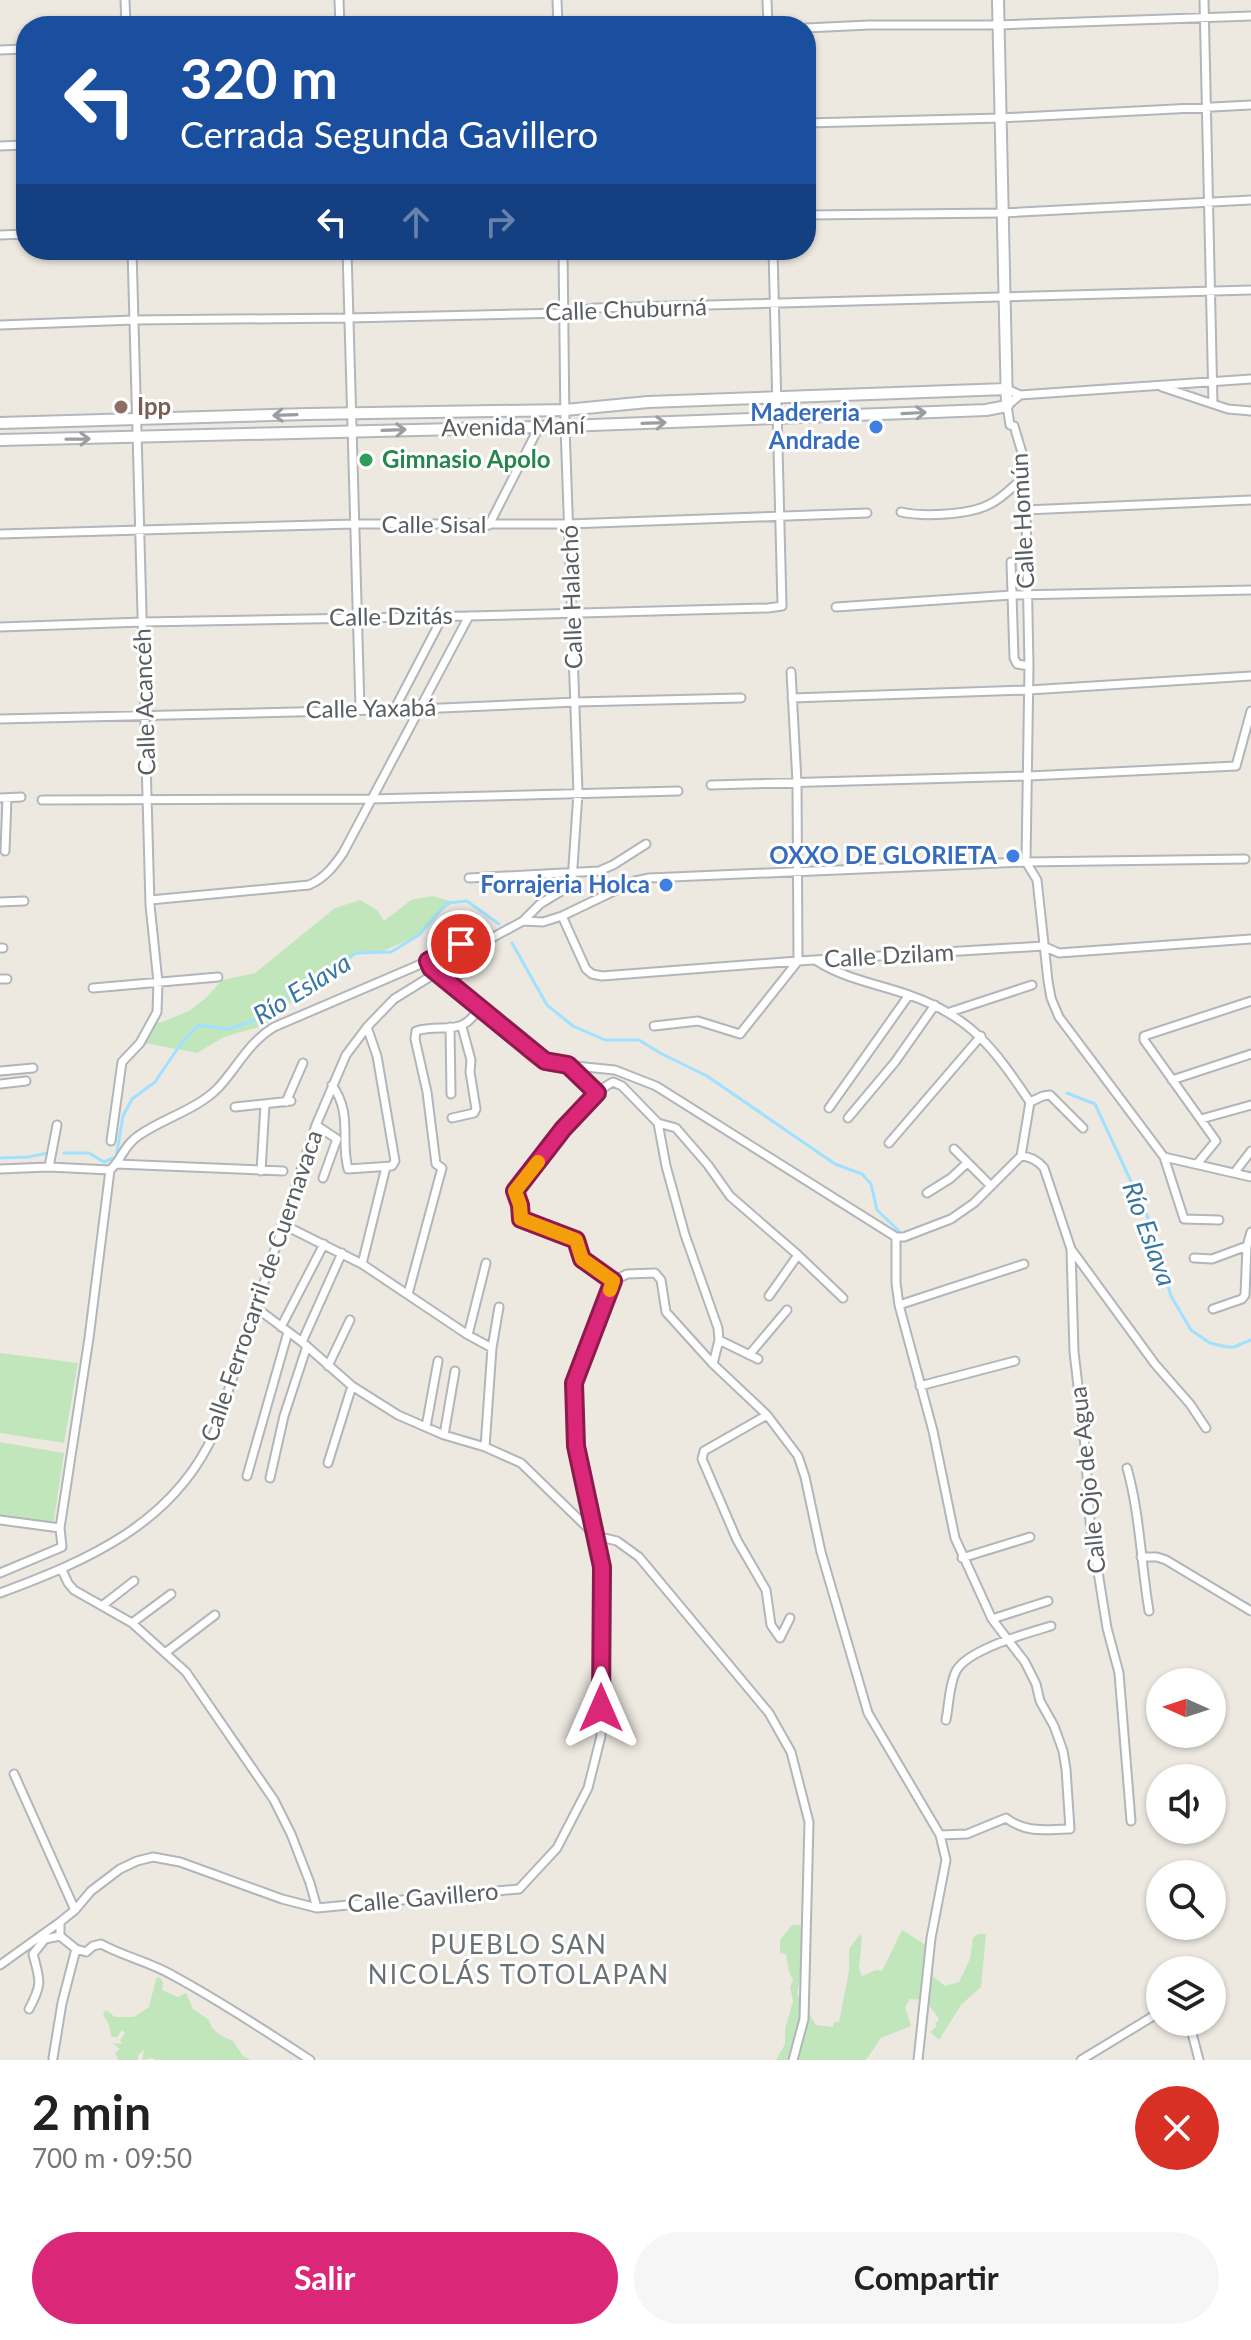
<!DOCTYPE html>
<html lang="es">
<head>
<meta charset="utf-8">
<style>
	body { margin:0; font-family:Lato,sans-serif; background:#f6f6f6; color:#222; height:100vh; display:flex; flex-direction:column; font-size:30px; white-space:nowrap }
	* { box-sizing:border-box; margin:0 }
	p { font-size:26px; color:#767676 }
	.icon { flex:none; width:44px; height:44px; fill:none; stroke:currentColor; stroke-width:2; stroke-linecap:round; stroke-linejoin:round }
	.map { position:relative; height:2060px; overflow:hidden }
	.drawer { display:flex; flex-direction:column; background:#fff; flex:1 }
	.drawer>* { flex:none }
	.top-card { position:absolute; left:16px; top:16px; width:800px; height:244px; border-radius:32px; box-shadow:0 2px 6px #0004; background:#1a4fa0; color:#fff; overflow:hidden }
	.needle { width:52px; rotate:273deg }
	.controls { position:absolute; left:1146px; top:1668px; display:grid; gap:16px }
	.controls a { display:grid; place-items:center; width:80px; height:80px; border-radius:50%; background:#fff; box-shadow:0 2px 6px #0004; font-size:40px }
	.pin { position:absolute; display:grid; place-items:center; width:68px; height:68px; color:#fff; margin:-34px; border:4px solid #fff; border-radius:50%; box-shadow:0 2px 8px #0007 }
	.me { position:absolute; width:88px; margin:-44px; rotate:0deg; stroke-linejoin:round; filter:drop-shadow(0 0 6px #0008) }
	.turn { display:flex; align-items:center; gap:28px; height:168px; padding:0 32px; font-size:36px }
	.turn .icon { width:104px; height:104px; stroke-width:2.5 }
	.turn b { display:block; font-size:56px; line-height:68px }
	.lanes { display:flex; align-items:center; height:76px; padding:0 32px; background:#0003; justify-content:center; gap:40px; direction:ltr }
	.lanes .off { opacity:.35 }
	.round { display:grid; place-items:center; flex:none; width:84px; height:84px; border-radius:42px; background:#f6f6f6 }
	.head { display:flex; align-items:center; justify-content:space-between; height:136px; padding:0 32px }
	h1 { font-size:48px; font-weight:700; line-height:60px }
	.primary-button { display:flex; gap:16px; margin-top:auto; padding:16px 32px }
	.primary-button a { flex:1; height:92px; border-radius:48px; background:#db2777; color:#fff; font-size:32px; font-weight:700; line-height:92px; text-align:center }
	.primary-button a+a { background:#f6f6f6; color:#222 }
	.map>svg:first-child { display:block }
</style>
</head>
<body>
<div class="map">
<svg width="1251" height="2060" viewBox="0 0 1251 2060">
	<rect width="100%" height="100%" fill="#ede9e1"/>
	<path fill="#c1e6bc" d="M432 896 454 902 437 914 419 935 379 953H357L335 975 307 984 277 1018 259 1027 224 1037 197 1053 145 1043 153 1023 162 1022 189 1011 206 998 222 980 255 973 335 908 360 900 377 910 384 921 411 900Z
		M0 1353 78 1363 64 1443 0 1433Z
		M0 1442 64 1453 53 1526 0 1518Z
		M792 1925H799L804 1930 801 1938 804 1957 797 1994 816 2025 833 2027 834 2022H839L849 1971V1949L860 1934 862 1938 859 1968 862 1976 876 1970 882 1971 902 1930 929 1947 930 1974 945 1986 959 1982 970 1959 973 1938 978 1934H986L981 1987 961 2005 939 2040 930 2032 937 2026 935 2023 939 2020C936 2012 929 2008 926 2000L910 1999 905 2007 911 2026 881 2038 866 2060H776L785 2044V2029L793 2001 790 1987 793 1980 789 1972 786 1954 780 1953V1940Z
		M159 1977 163 1982 162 1990 178 1997 186 1993 193 2009 209 2020 212 2028 220 2035 233 2041 243 2056 251 2060H155L152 2058 142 2060 144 2050 138 2055V2060H118L115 2053 120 2049 112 2043 122 2044 120 2040 125 2033 122 2030 117 2037H111L109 2025 103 2014 106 2010 115 2017H134L149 2007 156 1979Z"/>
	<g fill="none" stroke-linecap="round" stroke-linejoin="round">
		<path stroke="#9fe1ff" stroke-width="3" d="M512 943 547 1005 573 1026 605 1040H639L660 1053 707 1076 835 1164 862 1174 871 1184 877 1210 899 1231
			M1067 1093 1095 1104 1149 1220 1171 1296 1191 1330 1210 1343 1227 1347H1234L1251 1340
			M64 1153H89L104 1162 116 1157 123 1116 132 1099 155 1082 180 1045 198 1025 228 1029 253 1021 333 965 357 953 391 952 419 935 447 903 467 901 499 924
			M0 1158 28 1157 48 1153"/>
		<defs>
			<path id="street" d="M125 0 126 26
				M339 0 340 26
				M557 0 558 26
				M767 0 768 26
				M1204 0 1213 404
				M806 28 869 25H998L1251 16
				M0 50 26 49
				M806 123 1001 118 1251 105
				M0 146 26 145
				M806 215 1003 213 1251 200
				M0 235 26 234
				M347 250 360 709
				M0 325 134 320 349 318 565 313 596 308 1251 290
				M1162 387 1228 409 1251 411
				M1007 389 1020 395 1251 379
				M1020 395 1007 406 1010 425 1014 426 1023 456 1026 510 1029 666 1026 862 1037 880 1048 981 1051 998 1059 1017 1164 1157 1184 1219 1219 1220
				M1026 510 1251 500
				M901 512C923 517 970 515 990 504 1003 498 1014 485 1025 476
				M489 525 539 427
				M0 534 354 524H569L867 513
				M1011 562 1014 658 1017 664 1029 666
				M836 607 1012 595 1251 590
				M0 627 142 622 469 616 768 608 782 606 773 250
				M792 698 1029 690 1251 676
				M394 710 443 616
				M0 719 419 709 576 702 741 698
				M711 785 1029 776 1236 766 1251 711
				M0 798 21 797
				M42 800 371 799 678 791
				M5 851 7 798
				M469 878 599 871 613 865 646 844
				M150 900 309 885C325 878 334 866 343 853L469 616
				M0 902 24 901
				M562 916 586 969 592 974 602 976 798 961 1043 946 1059 953 1251 939
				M523 921 543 922 562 916 635 881 649 878 1026 862 1245 859
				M0 948H3
				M428 961 436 973 545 1061 555 1064 615 1070 656 1086 896 1237H904L951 1219 974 1203 1021 1156 1030 1102
				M817 961C845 979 878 984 909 995 971 1016 995 1050 1030 1102
				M0 979H7
				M451 984 479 951
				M93 988 218 977
				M950 1012 1032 985
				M654 1026 698 1021 740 1034 798 961 797 782 791 672
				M450 1027 451 1094
				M568 1065 597 1093
				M0 1071 33 1068
				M1172 1080 1251 1054
				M0 1084 26 1081
				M332 1085C353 1114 340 1139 348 1169L392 1166 395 1161 377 1056 367 1027
				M286 1102 303 1063
				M1030 1102 1043 1096 1050 1095 1083 1128
				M235 1107 291 1101
				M829 1108 909 995
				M452 1118 474 1113 476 1109 470 1072 471 1060 462 1027
				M848 1118 895 1062 935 1005
				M1201 1119 1251 1105
				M658 1123 676 1128 708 1165 730 1196 798 1255 843 1298
				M316 1125 337 1139 323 1178
				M111 1141 122 1062 140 1043 157 1012 158 982 150 905 132 250
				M889 1143 981 1036
				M954 1149 991 1186
				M1021 1156C1031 1157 1037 1160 1044 1168L1071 1249 1074 1352 1085 1446 1090 1522 1107 1628 1119 1673 1131 1821
				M1164 1157 1251 1177
				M117 1164 283 1171
				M1197 1164 1216 1141 1144 1040V1036L1251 1001
				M49 1167 57 1125
				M0 1169 49 1167 110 1170C122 1160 123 1146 138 1136 163 1118 197 1110 219 1087 238 1066 249 1042 274 1027L428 961 461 944 486 940
				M261 1171 265 1104
				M1235 1172 1251 1151
				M927 1193 951 1178 967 1163
				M282 1224 362 1264 468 1335 492 1348
				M896 1237V1283L899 1305 933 1431 955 1538 992 1619 1025 1662 1036 1684 1040 1701 1054 1726 1063 1751 1066 1769 1070 1829C1046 1829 1027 1834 1006 1818L967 1834 940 1835
				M1071 1249 1155 1364 1190 1404 1206 1428
				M1194 1258 1212 1259 1247 1246
				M362 1264 386 1167
				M613 1281 582 1259 576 1240 521 1219 520 1205 515 1191C530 1167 590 1092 613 1082L622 1086 658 1123 666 1166 685 1235 718 1328 719 1340 713 1364
				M408 1294 442 1168 436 1164 427 1092 415 1039 416 1031C443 1023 463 1038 479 1007
				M769 1296 798 1255
				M899 1305 1024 1264
				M255 1307 302 1342 352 1386 398 1415 444 1435 485 1447 521 1463 596 1536 617 1541 639 1557 769 1713 791 1752 809 1822 804 2019 793 2060
				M1213 1309 1242 1299 1245 1295 1247 1246 1251 1232
				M281 1327 324 1244
				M468 1335 486 1263
				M719 1340 758 1359
				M302 1342 342 1253
				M749 1355 787 1310
				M328 1366 350 1320
				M920 1386 1015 1361
				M767 1415 798 1456 805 1477 821 1552 868 1713 940 1835 946 1860 931 1938 918 2060
				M426 1427 438 1361
				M444 1435 455 1371
				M485 1447 492 1348 499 1307
				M328 1463 352 1386
				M1127 1468C1140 1514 1141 1564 1149 1611
				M247 1476 288 1332
				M270 1478 284 1416 307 1346
				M0 1520 60 1528
				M1141 1557H1157L1166 1560 1251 1611
				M962 1558 1030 1537
				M62 1570 68 1583 74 1590 132 1623 186 1672 274 1800 291 1834 310 1883 317 1908
				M0 1573 62 1547 60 1528 89 1338 110 1170
				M0 1593C89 1560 175 1523 215 1431L316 1125 346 1055 367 1027 394 999 436 973 468 956 488 940 523 921 540 904 568 887 572 881 578 793 565 426 563 250
				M103 1605 134 1581
				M992 1619 1048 1601
				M132 1623 171 1594
				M165 1653 215 1615
				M946 1720C949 1705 949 1685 956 1671 968 1649 1028 1633 1051 1626
				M14 1774 75 1910
				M60 1936V1922L75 1910 91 1891 120 1869 137 1861 153 1857 180 1862 282 1899 317 1908 519 1889 557 1848 588 1788 601 1736 602 1567 576 1446 574 1383 613 1281 627 1274 655 1273 661 1280 666 1312 713 1364 767 1415 704 1451 702 1459 737 1540 766 1590 771 1625 780 1638 790 1618
				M60 1936 76 1949 86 1952 93 1946 101 1944C125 1957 150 1962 174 1976 220 2001 266 2031 310 2060
				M0 1965 60 1922
				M29 2009C43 1983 40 1981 33 1954L45 1939 60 1936
				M1189 2022 1199 2060
				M53 2058 62 2003 76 1949
				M1081 2060 1160 2012"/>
			<path id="secondary" d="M0 423 308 414 565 410 648 402 1007 389
				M0 440 539 427 986 410 1007 406 998 0"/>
		</defs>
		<use href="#street" stroke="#b2b5b9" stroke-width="11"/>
		<use href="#secondary" stroke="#b3b7bc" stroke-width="14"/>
		<use href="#street" stroke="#fff" stroke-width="7"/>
		<use href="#secondary" stroke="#fff" stroke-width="10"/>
	</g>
	<defs><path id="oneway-shaft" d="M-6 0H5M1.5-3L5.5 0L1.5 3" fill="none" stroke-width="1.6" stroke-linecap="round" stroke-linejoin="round" transform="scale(2)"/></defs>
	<g stroke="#9b9ea1">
		<use href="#oneway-shaft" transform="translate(914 413) rotate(-3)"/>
		<use href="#oneway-shaft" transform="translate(285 415) rotate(178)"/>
		<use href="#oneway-shaft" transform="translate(654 423) rotate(-2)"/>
		<use href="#oneway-shaft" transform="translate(394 430) rotate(-2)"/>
		<use href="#oneway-shaft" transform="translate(78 439) rotate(-1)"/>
	</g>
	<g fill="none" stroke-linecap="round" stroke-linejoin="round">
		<defs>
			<path id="route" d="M461 944 428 961 431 968 535 1053 545 1061 568 1065 597 1093 563 1129 515 1191 520 1205 521 1219 576 1240 582 1259 613 1281 574 1383 576 1446 602 1567 601 1708"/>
		</defs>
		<use href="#route" stroke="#8e194d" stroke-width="20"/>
		<use href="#route" stroke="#db2777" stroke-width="14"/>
		<path stroke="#f59e0b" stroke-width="14" d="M538 1162 515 1191 520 1205 521 1219 576 1240 582 1259 613 1281 610 1290"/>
	</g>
	<circle fill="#8d6e63" stroke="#fff" stroke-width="3" cx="121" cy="407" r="8"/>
	<g fill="#3f7fe0" stroke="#fff" stroke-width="3">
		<circle cx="876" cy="427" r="8"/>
		<circle cx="1013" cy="856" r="8"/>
		<circle cx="666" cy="885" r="8"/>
	</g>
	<circle fill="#2e9e5b" stroke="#fff" stroke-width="3" cx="366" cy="460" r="8"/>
	<g text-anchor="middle" stroke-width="6" stroke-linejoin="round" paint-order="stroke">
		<g font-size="24" fill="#595e62" stroke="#fff">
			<text transform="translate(626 310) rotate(-2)" y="8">Calle Chuburná</text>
			<text transform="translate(513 427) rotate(-1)" y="8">Avenida Maní</text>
			<text transform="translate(1023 521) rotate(-93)" y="8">Calle Homún</text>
			<text x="434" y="533">Calle Sisal</text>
			<text transform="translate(572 597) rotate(-92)" y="8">Calle Halachó</text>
			<text transform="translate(391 617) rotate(-1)" y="8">Calle Dzitás</text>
			<text transform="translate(145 702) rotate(-92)" y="8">Calle Acancéh</text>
			<text transform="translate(371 709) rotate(-1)" y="8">Calle Yaxabá</text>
			<text transform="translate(889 956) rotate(-3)" y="8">Calle Dzilam</text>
			<text transform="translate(262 1286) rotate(-71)" y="8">Calle Ferrocarril de Cuernavaca</text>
			<text transform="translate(1088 1480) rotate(-96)" y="8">Calle Ojo de Agua</text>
			<text transform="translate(423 1898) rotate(-5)" y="8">Calle Gavillero</text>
		</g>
		<g font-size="24" font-weight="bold" fill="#785e54" stroke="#fff" text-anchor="start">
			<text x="137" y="415">Ipp</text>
		</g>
		<g font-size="24" font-weight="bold" fill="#366cbe" stroke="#fff" text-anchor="end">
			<text x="860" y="421">Madereria<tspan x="860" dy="28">Andrade</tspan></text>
			<text x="997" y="864">OXXO DE GLORIETA</text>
			<text x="650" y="893">Forrajeria Holca</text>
		</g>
		<g font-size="24" font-weight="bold" fill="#27864d" stroke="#fff" text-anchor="start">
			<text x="382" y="468">Gimnasio Apolo</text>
		</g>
		<g font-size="26" font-style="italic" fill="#3677a1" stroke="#fff">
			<text transform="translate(302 989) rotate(-32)" y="9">Río Eslava</text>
			<text transform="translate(1149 1234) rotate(70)" y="9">Río Eslava</text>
		</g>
		<g font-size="26" letter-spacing="2" fill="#6a7174" stroke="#fff">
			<text x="519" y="1954">PUEBLO SAN<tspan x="519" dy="30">NICOLÁS TOTOLAPAN</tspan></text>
		</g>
	</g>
</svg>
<div class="controls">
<a><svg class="needle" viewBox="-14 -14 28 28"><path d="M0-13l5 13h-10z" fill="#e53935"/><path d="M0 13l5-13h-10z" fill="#767676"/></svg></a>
<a><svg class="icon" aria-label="sound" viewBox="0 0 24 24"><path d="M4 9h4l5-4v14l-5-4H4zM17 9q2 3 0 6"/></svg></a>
<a><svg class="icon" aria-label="search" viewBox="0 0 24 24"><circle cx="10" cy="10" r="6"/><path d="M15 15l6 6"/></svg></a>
<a><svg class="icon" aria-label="layers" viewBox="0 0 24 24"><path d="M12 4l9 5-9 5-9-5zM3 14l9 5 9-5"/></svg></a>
</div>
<div class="pin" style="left:461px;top:944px;background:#d93025"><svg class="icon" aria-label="arrive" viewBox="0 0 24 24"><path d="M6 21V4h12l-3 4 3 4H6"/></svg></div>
<svg class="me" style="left:601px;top:1708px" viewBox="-20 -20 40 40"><path d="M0-17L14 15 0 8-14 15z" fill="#db2777" stroke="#fff" stroke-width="4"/></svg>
<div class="top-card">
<div class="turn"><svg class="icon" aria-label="left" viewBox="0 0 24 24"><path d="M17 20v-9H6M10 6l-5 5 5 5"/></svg><div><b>320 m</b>Cerrada Segunda Gavillero</div></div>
<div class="lanes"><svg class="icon" aria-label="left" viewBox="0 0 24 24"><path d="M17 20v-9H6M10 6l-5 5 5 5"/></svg><svg class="icon off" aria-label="ahead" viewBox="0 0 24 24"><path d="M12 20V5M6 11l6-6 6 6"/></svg><svg class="icon off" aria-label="right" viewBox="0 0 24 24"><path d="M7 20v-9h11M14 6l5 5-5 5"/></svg></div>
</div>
</div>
<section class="drawer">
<div class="head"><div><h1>2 min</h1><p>700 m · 09:50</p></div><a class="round" style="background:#d93025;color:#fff"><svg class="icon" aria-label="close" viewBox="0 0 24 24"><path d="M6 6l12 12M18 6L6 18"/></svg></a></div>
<div class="primary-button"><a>Salir</a><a>Compartir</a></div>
</section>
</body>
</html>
